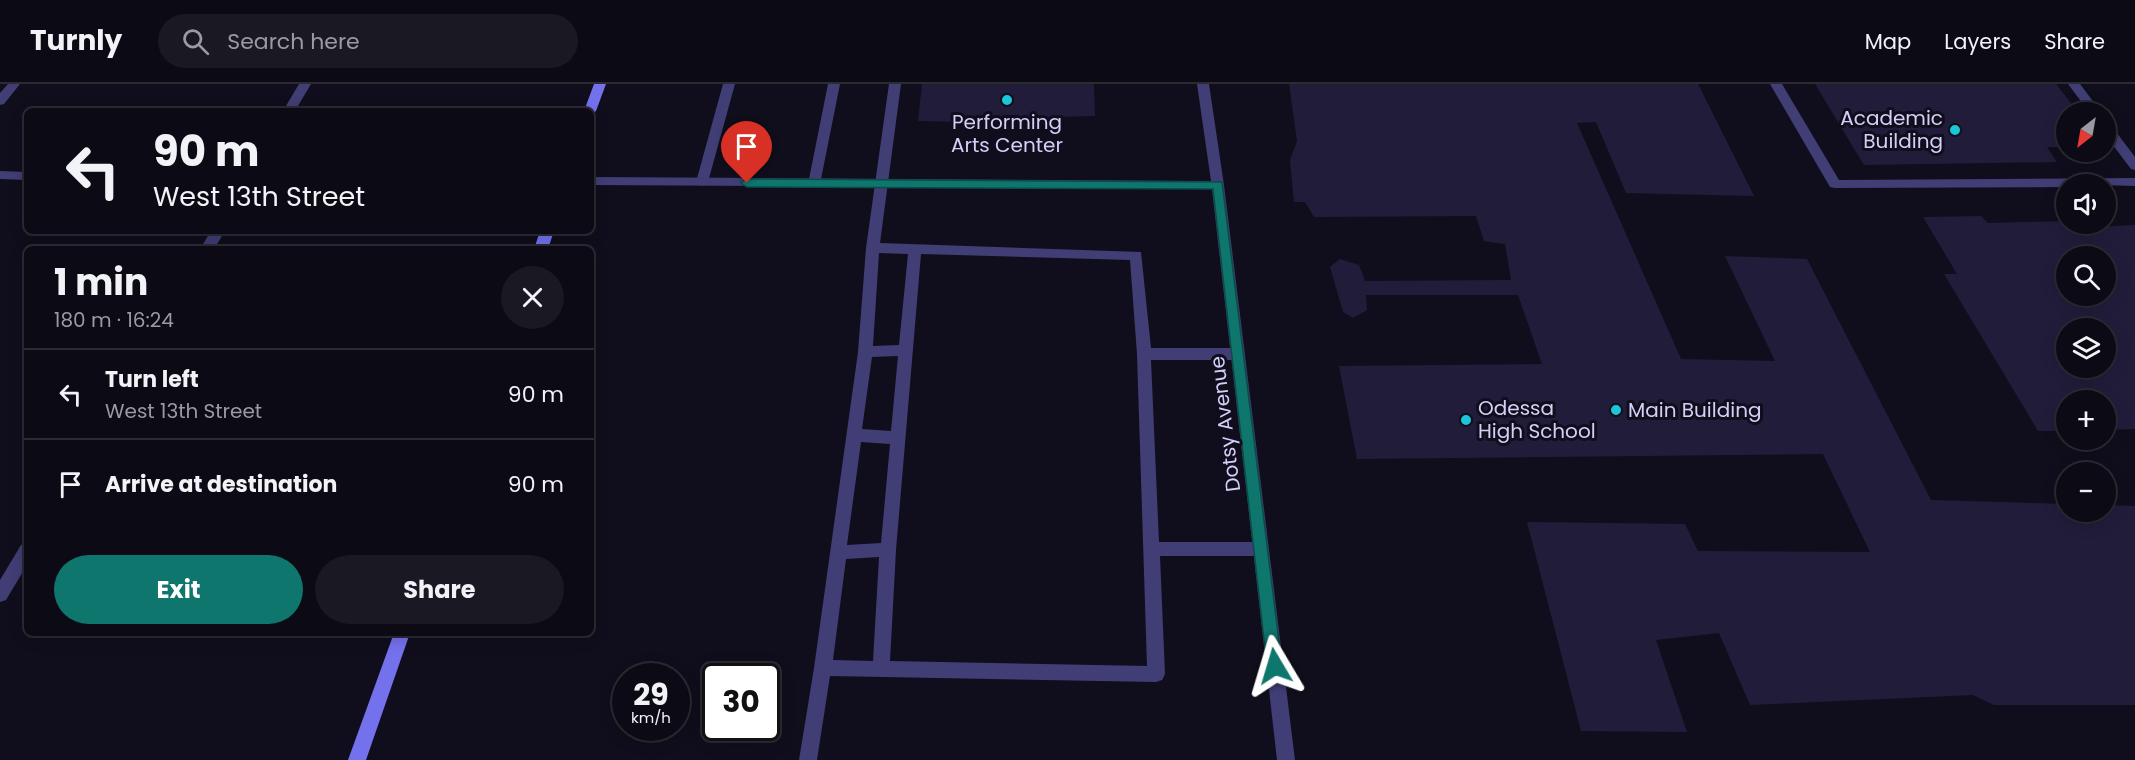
<!DOCTYPE html>
<html lang="en">
<head>
<meta charset="utf-8">
<style>
	body { margin:0; font-family:Poppins,sans-serif; background:#1a1822; color:#f1f3f6; height:100vh; display:flex; flex-direction:column; font-size:22px; white-space:nowrap }
	* { box-sizing:border-box; margin:0 }
	p { font-size:20px; color:#9a9aa0 }
	.icon { flex:none; width:33px; height:33px; fill:none; stroke:currentColor; stroke-width:2; stroke-linecap:round; stroke-linejoin:round }
	.map { position:relative; flex:1; overflow:hidden }
	.details { position:absolute; left:24px; top:162px; width:570px; height:390px; display:flex; flex-direction:column; background:#0c0a15; border-radius:9px; box-shadow:0 3px 15px #0003,0 0 0 2px #2c2b34 }
	.details>* { flex:none }
	.banner { position:absolute; left:24px; top:24px; width:570px; height:126px; border-radius:9px; box-shadow:0 3px 15px #0003,0 0 0 2px #2c2b34; background:#0c0a15; color:#f1f3f6; overflow:hidden }
	.needle { width:39px; rotate:211deg }
	.controls { position:absolute; left:2056px; top:18px; display:grid; gap:12px }
	.controls a { display:grid; place-items:center; width:60px; height:60px; border-radius:50%; background:#0c0a15; box-shadow:0 3px 15px #0003,0 0 0 2px #2c2b34; font-size:30px }
	.speed { position:absolute; left:612px; top:579px; display:flex; gap:12px; font-size:30px; font-weight:700; text-align:center }
	.speed>* { display:grid; place-content:center; width:78px; height:78px; border-radius:50%; background:#0c0a15; box-shadow:0 3px 15px #0003,0 0 0 2px #2c2b34; line-height:1 }
	.speed small { font-size:15px; font-weight:400 }
	.speed .limit { border:3px solid #111; border-radius:9px; background:#fff; color:#111 }
	.pin { position:absolute; display:grid; place-items:center; width:51px; height:51px; color:#fff; margin:-62px -26px; border-radius:50% 50% 50% 0; rotate:-45deg; box-shadow:0 0 6px #0007 }
	.pin .icon { rotate:45deg }
	.me { position:absolute; width:66px; margin:-33px; rotate:353deg; stroke-linejoin:round; filter:drop-shadow(0 0 4px #0008) }
	.turn { display:flex; align-items:center; gap:21px; height:126px; padding:0 30px; font-size:27px }
	.turn .icon { width:78px; height:78px; stroke-width:2.5 }
	.turn b { display:block; font-size:42px; line-height:51px }
	.round { display:grid; place-items:center; flex:none; width:63px; height:63px; border-radius:32px; background:#1a1822 }
	.headline { display:flex; align-items:center; justify-content:space-between; height:102px; padding:0 30px }
	h1 { font-size:36px; font-weight:700; line-height:45px }
	.cta { display:flex; gap:12px; margin-top:auto; padding:12px 30px }
	.cta a { flex:1; height:69px; border-radius:36px; background:#0f766e; color:#fff; font-size:24px; font-weight:700; line-height:69px; text-align:center }
	.cta a+a { background:#1a1822; color:#f1f3f6 }
	ul { padding:0; list-style:none }
	li { display:flex; align-items:center; gap:18px; height:90px; padding:0 30px; border-top:2px solid #2c2b34 }
	li div { flex:1 }
	li b { display:block; font-size:22px }
	li em { font-style:normal }
	header { display:flex; align-items:center; gap:36px; box-sizing:border-box; height:84px; padding:0 30px; background:#0c0a15; border-bottom:2px solid #2c2b34 }
	header strong { font-size:28px }
	nav { display:flex; gap:33px; margin-inline-start:auto; font-size:21px }
	.search { width:420px; height:54px; background:#1a1822; display:flex; align-items:center; gap:15px; box-sizing:border-box; padding:0 21px; border-radius:33px; color:#9a9aa0; font-size:22px }
	.map>svg:first-child { display:block }
</style>
</head>
<body>
<header>
<strong>Turnly</strong>
<div class="search"><svg class="icon" aria-label="search" viewBox="0 0 24 24"><circle cx="10" cy="10" r="6"/><path d="M15 15l6 6"/></svg>Search here</div>
<nav><a>Map</a><a>Layers</a><a>Share</a></nav>
</header>
<div class="map">
<svg width="2135" height="676" viewBox="0 0 2135 676">
	<rect width="100%" height="100%" fill="#100e1c"/>
	<path fill="#221c3b" fill-rule="evenodd" d="M922 0H1094L1095 32 1018 34 1021 39 918 37Z
		M1289 0H1698L1754 112 1626 109 1596 38 1577 39 1681 275 1775 277 1725 172 1807 175 1931 416 2067 420V428H2106V421L2135 422V621H1994L1973 611 1750 621 1719 549 1656 556 1687 648 1581 647 1527 438 1685 440 1698 467 1870 468 1823 370 1357 375 1339 282 1542 280 1518 211H1366L1367 226 1353 234 1343 228 1330 183 1340 175 1359 181 1365 197 1511 196 1505 160 1484 157 1476 132 1314 133 1305 118H1294L1290 76 1297 57Z
		M1815 0H2056L2078 28H2067V63H2047L2057 78 1864 81Z
		M1981 132 1988 139 2067 137V140H2089L2093 143 2135 141V345L2106 346V316H2067V347H2038L1944 190H1957L1923 133ZM2067 172H2106V212H2067ZM2067 244H2106V284H2067Z"/>
	<g fill="none" stroke-linecap="round" stroke-linejoin="round">
		<path fill="#403e75" fill-rule="evenodd" d="M299 0H311L295 27H283Z
			M723 0H735L708 98 702 102 696 98Z
			M828 0H840L820 100 814 104 808 100Z
			M889 0H901L880 159 1141 168 1151 264H1238L1243 266 1245 270 1243 274 1238 276H1151L1159 458H1261L1267 460 1269 465 1267 470 1261 472H1160L1165 590 1162 596 1156 598 830 592 817 676H799L814 584 858 268 866 164ZM879 169 908 170 899 261 873 262ZM921 170 1130 176 1137 270 1147 582 890 577 896 466ZM898 272 891 347 862 345 872 273ZM861 358 890 360 881 459 847 461ZM879 473 873 577 833 576 846 475Z
			M1770 0H1782L1839 96 2135 94V102L2067 100V103L1835 104 1830 103Z
			M2068 0H2080L2101 28H2089Z
			M2106 39 2110 40 2135 73V86L2131 85 2106 52Z
			M211 147H225L214 165H200Z
			M27 459V481L6 516 0 518V496L21 461Z"/>
		<path fill="#403e75" fill-rule="evenodd" d="M8 0H20L4 20 0 21V9Z
			M1197 0H1209L1224 101 1295 676H1277L1212 105 591 101V93L1211 97Z
			M0 87 27 88V96L0 95Z"/>
		<path fill="#7471ed" fill-rule="evenodd" d="M594 0H606L596 27 591 31V27H584Z
			M540 147H554L548 165H534Z
			M394 549H410L366 676H348Z"/>
	</g>
	<path fill="#0f766e" stroke="#0a4d48" stroke-width="1.5" d="M747 95 1222 98 1282 582 1280 588 1275 590 1269 588 1267 582 1213 105 747 103 741 99Z"/>
	<g fill="#1bc6d9" stroke="#100e1c" stroke-width="2">
		<circle cx="1007" cy="16" r="6"/>
		<circle cx="1955" cy="46" r="6"/>
		<circle cx="1616" cy="326" r="6"/>
		<circle cx="1466" cy="336" r="6"/>
	</g>
	<g text-anchor="middle" stroke-width="6" stroke-linejoin="round" paint-order="stroke">
		<g font-size="20" fill="#d4cff9" stroke="#100e1c" text-anchor="start">
			<text x="1943" y="41" text-anchor="end">Academic<tspan x="1943" dy="23">Building</tspan></text>
			<text x="1007" y="45" text-anchor="middle">Performing<tspan x="1007" dy="23">Arts Center</tspan></text>
			<text x="1478" y="331">Odessa<tspan x="1478" dy="23">High School</tspan></text>
			<text x="1628" y="333">Main Building</text>
		</g>
		<g font-size="20" fill="#d4cff9" stroke="#100e1c">
			<text transform="translate(1225 340) rotate(-97)" y="7">Dotsy Avenue</text>
		</g>
	</g>
</svg>
<div class="controls">
<a><svg class="needle" viewBox="-14 -14 28 28"><path d="M0-13l5 13h-10z" fill="#e53935"/><path d="M0 13l5-13h-10z" fill="#9a9aa0"/></svg></a>
<a><svg class="icon" aria-label="sound" viewBox="0 0 24 24"><path d="M4 9h4l5-4v14l-5-4H4zM17 9q2 3 0 6"/></svg></a>
<a><svg class="icon" aria-label="search" viewBox="0 0 24 24"><circle cx="10" cy="10" r="6"/><path d="M15 15l6 6"/></svg></a>
<a><svg class="icon" aria-label="layers" viewBox="0 0 24 24"><path d="M12 4l9 5-9 5-9-5zM3 14l9 5 9-5"/></svg></a>
<a>+</a>
<a>−</a>
</div>
<div class="speed"><div>29<small>km/h</small></div><div class="limit">30</div></div>
<div class="pin" style="left:747px;top:99px;background:#d93025"><svg class="icon" aria-label="arrive" viewBox="0 0 24 24"><path d="M6 21V4h12l-3 4 3 4H6"/></svg></div>
<svg class="me" style="left:1275px;top:582px" viewBox="-20 -20 40 40"><path d="M0-17L14 15 0 8-14 15z" fill="#0f766e" stroke="#fff" stroke-width="4"/></svg>
<div class="banner">
<div class="turn"><svg class="icon" aria-label="left" viewBox="0 0 24 24"><path d="M17 20v-9H6M10 6l-5 5 5 5"/></svg><div><b>90 m</b>West 13th Street</div></div>
</div>
<section class="details">
<div class="headline"><div><h1>1 min</h1><p>180 m · 16:24</p></div><a class="round"><svg class="icon" aria-label="close" viewBox="0 0 24 24"><path d="M6 6l12 12M18 6L6 18"/></svg></a></div>
<ul>
<li><svg class="icon" aria-label="left" viewBox="0 0 24 24"><path d="M17 20v-9H6M10 6l-5 5 5 5"/></svg><div><b>Turn left</b><p>West 13th Street</p></div><em>90 m</em></li>
<li><svg class="icon" aria-label="arrive" viewBox="0 0 24 24"><path d="M6 21V4h12l-3 4 3 4H6"/></svg><div><b>Arrive at destination</b></div><em>90 m</em></li>
</ul>
<div class="cta"><a>Exit</a><a>Share</a></div>
</section>
</div>
</body>
</html>
